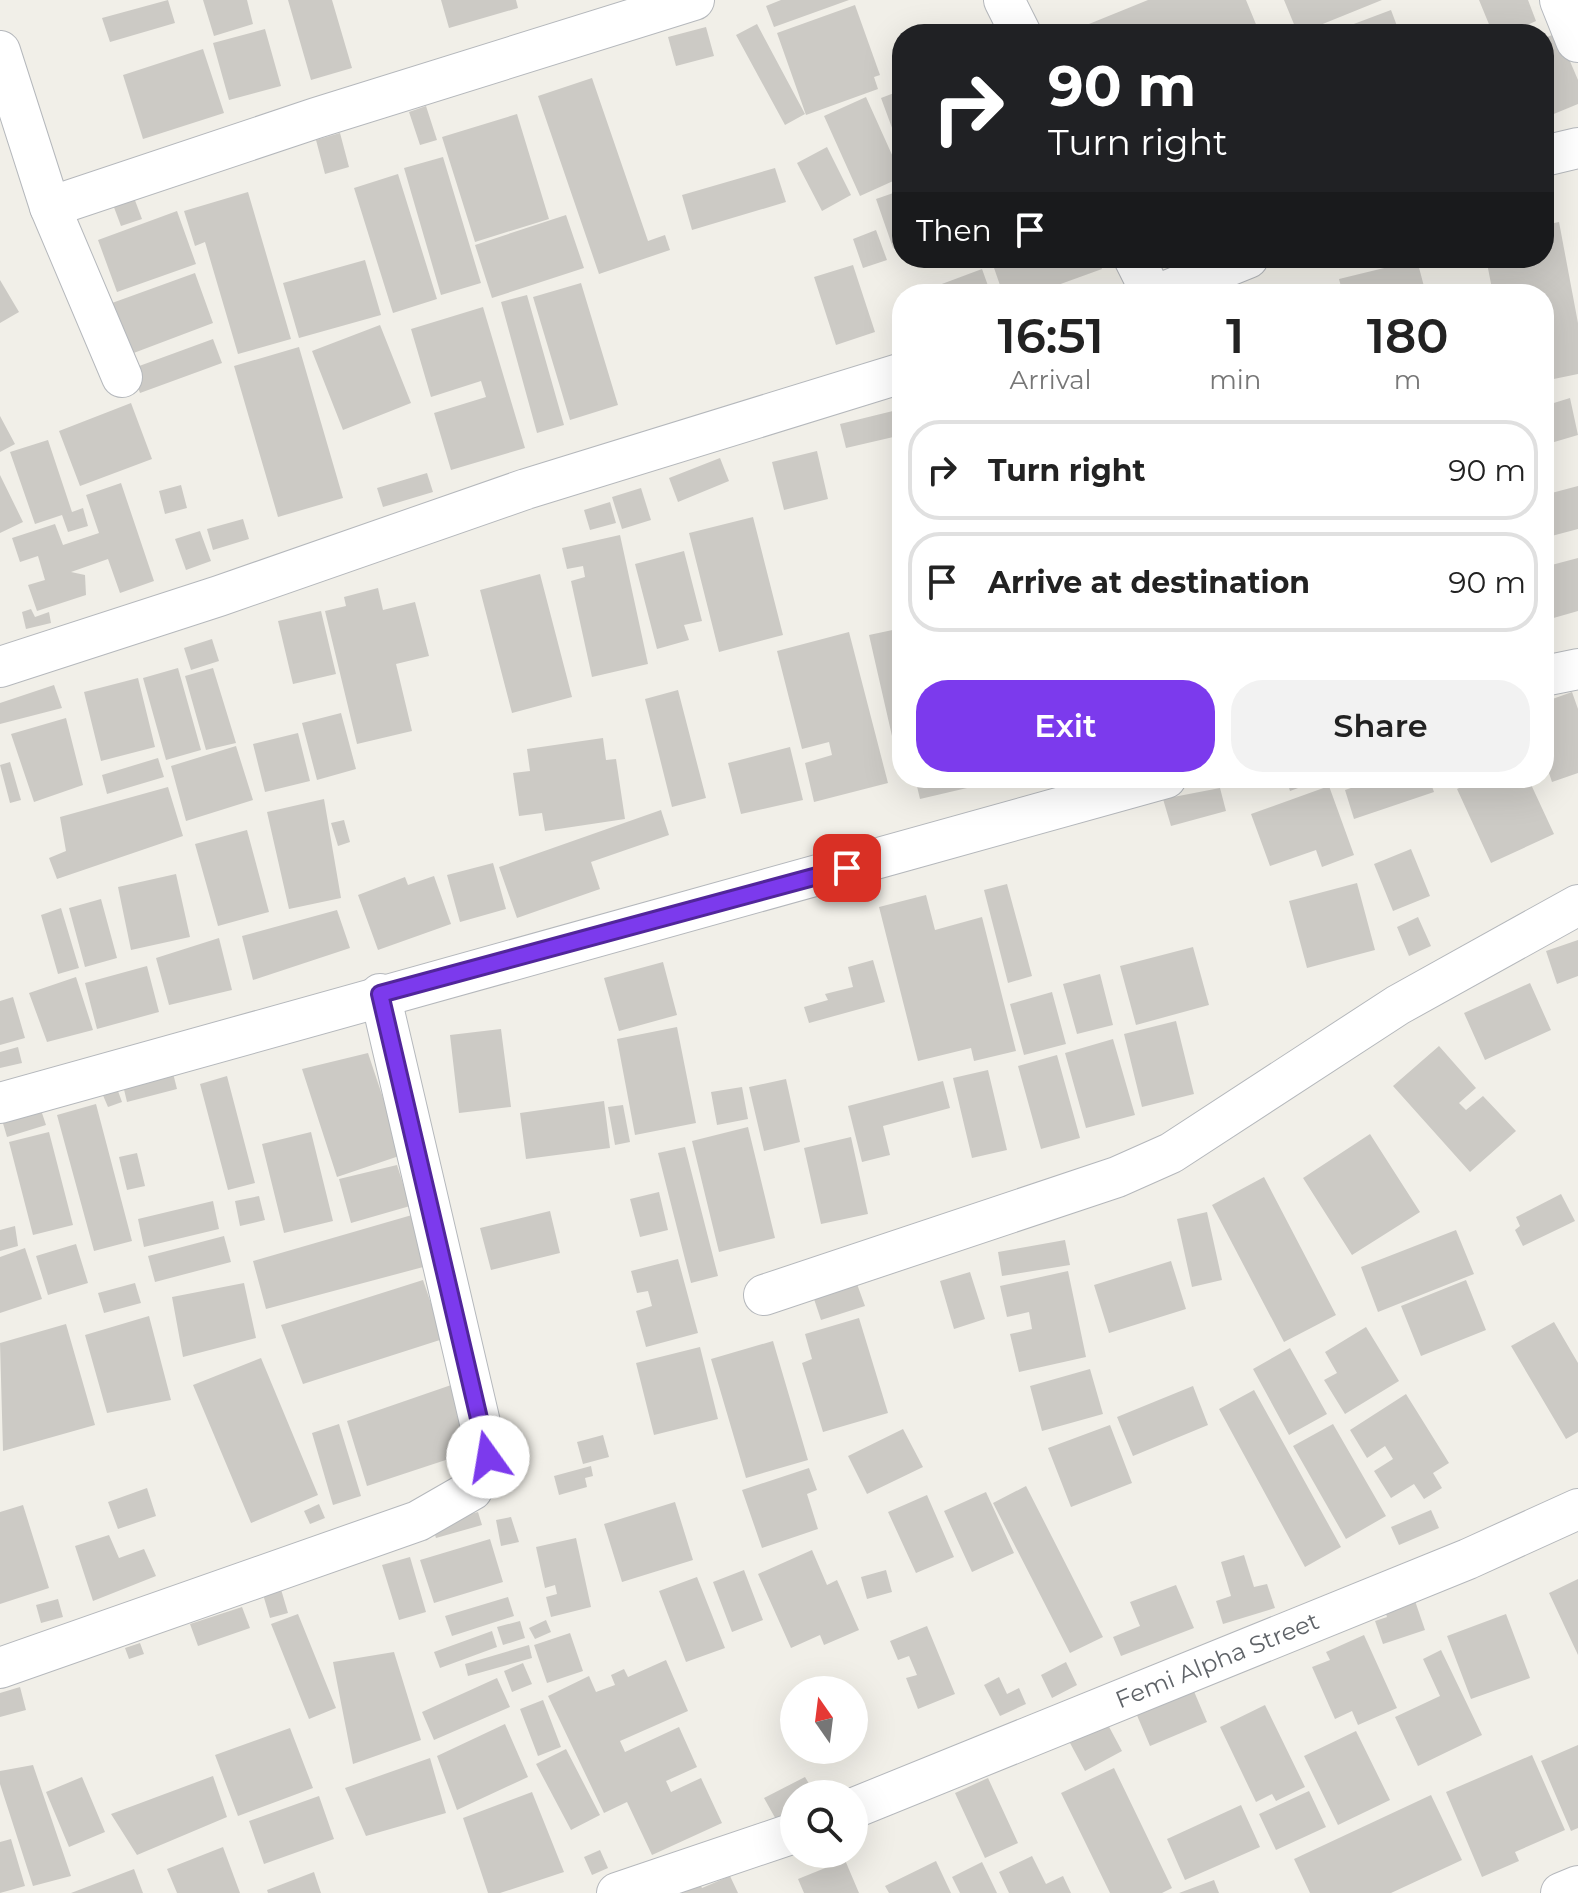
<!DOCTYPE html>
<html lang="en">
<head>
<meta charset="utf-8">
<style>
	body { margin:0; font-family:Montserrat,sans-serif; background:#f2f2f2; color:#222; height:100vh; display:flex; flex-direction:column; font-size:30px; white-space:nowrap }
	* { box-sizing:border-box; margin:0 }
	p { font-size:26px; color:#767676 }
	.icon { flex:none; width:44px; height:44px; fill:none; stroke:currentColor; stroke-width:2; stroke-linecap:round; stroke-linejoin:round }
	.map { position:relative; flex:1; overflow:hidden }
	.panel { position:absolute; left:892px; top:284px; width:662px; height:504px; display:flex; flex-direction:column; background:#fff; border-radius:32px; box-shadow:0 8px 32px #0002 }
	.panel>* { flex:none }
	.top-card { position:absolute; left:892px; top:24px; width:662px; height:244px; border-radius:32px; box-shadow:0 8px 32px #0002; background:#202124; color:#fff; overflow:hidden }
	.needle { width:52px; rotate:346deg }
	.buttons { position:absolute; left:780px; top:1676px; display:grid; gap:16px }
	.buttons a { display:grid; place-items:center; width:88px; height:88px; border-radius:50%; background:#fff; box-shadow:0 8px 32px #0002; font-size:40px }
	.pin { position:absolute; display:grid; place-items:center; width:68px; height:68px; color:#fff; margin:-34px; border-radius:16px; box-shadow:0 4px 12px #0006 }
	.me { position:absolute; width:88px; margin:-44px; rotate:347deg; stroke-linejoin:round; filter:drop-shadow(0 0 6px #0008) }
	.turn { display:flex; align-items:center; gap:28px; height:168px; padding:0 24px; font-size:36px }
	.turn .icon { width:104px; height:104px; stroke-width:2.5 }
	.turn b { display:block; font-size:56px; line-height:68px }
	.then { display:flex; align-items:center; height:76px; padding:0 24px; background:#0003; gap:16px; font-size:30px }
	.eta { display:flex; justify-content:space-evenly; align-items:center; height:136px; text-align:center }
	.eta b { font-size:48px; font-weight:600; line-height:56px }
	.action { display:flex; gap:16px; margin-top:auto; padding:16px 24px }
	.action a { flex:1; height:92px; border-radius:32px; background:#7c3aed; color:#fff; font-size:32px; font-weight:600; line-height:92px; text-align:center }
	.action a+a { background:#f2f2f2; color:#222 }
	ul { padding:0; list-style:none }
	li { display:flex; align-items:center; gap:24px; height:100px; margin:0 16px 12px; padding:0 8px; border:4px solid #e0e0e0; border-radius:32px }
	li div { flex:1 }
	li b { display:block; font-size:30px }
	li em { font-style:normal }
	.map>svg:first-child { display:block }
</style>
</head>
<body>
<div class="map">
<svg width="1578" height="1893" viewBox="0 0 1578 1893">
	<rect width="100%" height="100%" fill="#f1efe8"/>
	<path fill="#cccac5" d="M168 0 175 23 110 42 102 18Z
		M203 0H247L253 24 214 36Z
		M288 0H332L352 68 311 80Z
		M441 0H516L518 8 449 28Z
		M781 0H849L774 27 766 6Z
		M1148 0H1246L1260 34H1087L1084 26Z
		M1284 0H1382L1298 34Z
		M1479 0H1528L1536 21 1507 34H1493Z
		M855 5 880 75 874 77 878 89 806 115 777 33Z
		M1391 10 1400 34H1327Z
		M757 24 805 114 785 125 736 35Z
		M706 27 714 56 676 66 668 37Z
		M265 29 281 86 229 100 213 43Z
		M1558 33 1578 80V104L1544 118V38Z
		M203 49 224 113 143 139 123 75Z
		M592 78 648 241 665 235 670 250 599 274 538 96Z
		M902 90V155L881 98Z
		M866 97 902 177 860 196 824 116Z
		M426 106 437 140 420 145 409 112Z
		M517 114 549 219 475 242 442 137Z
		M340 133 349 167 325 174 316 140Z
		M827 147 851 195 822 211 797 163Z
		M443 157 481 283 441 295 404 168Z
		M775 168 786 202 692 230 682 195Z
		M398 174 437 299 393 313 354 188Z
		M902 190V245L893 248 876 199Z
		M248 192 291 339 238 354 205 242 195 246 184 211Z
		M133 195 142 219 121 226 112 202Z
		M177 211 196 264 117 292 98 240Z
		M566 215 584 268 492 298 475 245Z
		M1559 222 1578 323V374L1544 381V294H1493L1486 258H1544V225Z
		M876 230 887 260 863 268 853 239Z
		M1012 258H1098L1102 269 1033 294H995L1002 291 993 265Z
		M365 260 381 315 299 338 283 283Z
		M1417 260 1426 294H1343L1339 279Z
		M853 265 875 332 836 345 814 277Z
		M982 269 991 294H915Z
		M195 273 213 323 131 354 112 303Z
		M0 280 19 312 0 323Z
		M581 283 618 405 570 420 533 297Z
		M527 295 564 425 537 433 501 302Z
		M483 307 525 448 451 470 434 413 486 397 481 381 431 397 411 329Z
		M380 325 411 403 343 430 312 351Z
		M213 339 222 363 140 393 131 369Z
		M299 347 343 498 278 517 234 366Z
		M1570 398 1578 435 1544 445V406Z
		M131 403 152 459 80 486 59 431Z
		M901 409 902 435 846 448 840 424Z
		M0 416 15 444 0 452Z
		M48 440 72 512 83 508 88 526 68 532 62 515 35 524 10 452Z
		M817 451 828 499 784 510 772 462Z
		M720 458 729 481 678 502 669 478Z
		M427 473 433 492 383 507 377 488Z
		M0 475 23 522 0 533Z
		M121 483 154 581 120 593 108 559 71 572 85 575 86 595 37 611 28 585 45 580 38 556 20 562 12 538 55 524 63 545 99 533 86 495Z
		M181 485 187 508 165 514 159 491Z
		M1578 486V529L1544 538V495Z
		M641 488 651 520 622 529 612 497Z
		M610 502 616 523 590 530 584 510Z
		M753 517 783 635 719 652 689 533Z
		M243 519 249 539 213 550 207 529Z
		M200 531 211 561 186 570 175 539Z
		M620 535 648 664 592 677 571 581 585 577 583 566 567 569 562 548Z
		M684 551 702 621 684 625 689 640 657 649 635 564Z
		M1578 558V611L1550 619 1544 597V567Z
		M540 574 572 697 512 713 480 590Z
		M378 588 383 610 415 602 429 656 396 664 412 731 357 744 325 611 346 606 344 597Z
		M31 609 35 617 49 612 51 623 26 629 22 612Z
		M321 611 336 674 293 684 278 621Z
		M902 628V757L897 758 869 635Z
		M849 632 888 783 814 802 805 763 832 755 829 742 802 749 777 651Z
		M212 639 219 661 191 670 184 648Z
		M178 668 201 750 166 760 143 678Z
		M213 668 236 743 206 750 185 676Z
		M138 678 155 747 101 761 84 692Z
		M54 685 62 708 0 724V703Z
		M678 690 706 798 672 807 645 699Z
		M1572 692 1578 709V773L1552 782 1544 758V702Z
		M341 713 356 769 317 780 302 723Z
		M66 718 83 785 34 802 11 734Z
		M298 733 310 781 265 792 253 744Z
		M603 738 606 760 616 759 625 819 545 831 542 813 519 816 513 773 530 771 527 749Z
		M236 746 253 800 186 821 171 766Z
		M790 747 803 800 741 814 728 763Z
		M158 758 164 777 107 794 102 775Z
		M10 762 21 800 10 803 0 765Z
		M915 778H964L967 788 920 799Z
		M1286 778H1325L1290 791Z
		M1380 778H1429L1434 792 1354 819 1345 790Z
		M1462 778H1528L1554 834 1491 863 1457 789 1465 785Z
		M1329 786 1354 855 1322 867 1316 850 1270 866 1251 814Z
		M168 787 183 836 57 879 49 858 66 851 60 817Z
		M1220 788 1226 811 1171 826 1163 799Z
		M324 799 341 898 289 909 267 812Z
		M661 810 669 835 591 862 600 889 517 918 499 867Z
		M344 820 350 842 338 846 331 823Z
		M247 830 269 912 218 926 195 844Z
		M1411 849 1430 896 1393 911 1374 864Z
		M493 863 506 909 460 922 447 875Z
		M176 874 190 937 131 950 118 887Z
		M434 876 451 924 378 950 358 895 405 877 408 885Z
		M1357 883 1375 950 1307 968 1289 901Z
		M1007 884 1032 976 1008 983 984 890Z
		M926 895 935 930 982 917 1016 1051 974 1061 971 1048 918 1061 879 907Z
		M101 899 117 958 85 967 69 908Z
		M61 908 79 968 58 974 41 915Z
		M337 910 350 948 253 980 242 936Z
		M1418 917 1431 946 1409 956 1397 927Z
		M219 938 232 990 169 1005 156 958Z
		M1578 940V976L1557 984 1546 951Z
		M1193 947 1209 1005 1136 1025 1120 966Z
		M873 960 885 1002 809 1023 804 1007 828 1000 825 994 853 987 848 967Z
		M663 962 677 1015 619 1031 604 978Z
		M147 966 159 1012 97 1029 85 983Z
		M1100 974 1113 1025 1077 1034 1063 984Z
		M76 977 93 1030 47 1042 29 993Z
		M1530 983 1551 1030 1485 1060 1464 1013Z
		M1052 992 1066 1044 1024 1055 1010 1004Z
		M13 997 25 1038 0 1045V1001Z
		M1176 1021 1194 1094 1142 1107 1124 1034Z
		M677 1027 696 1123 635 1135 617 1039Z
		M501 1029 511 1107 459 1113 450 1035Z
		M1113 1039 1135 1115 1086 1128 1065 1053Z
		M1439 1046 1476 1088 1459 1103 1466 1110 1483 1096 1516 1131 1470 1172 1393 1086Z
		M18 1047 22 1063 0 1068V1052Z
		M368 1053 402 1155 337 1177 302 1069Z
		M1057 1055 1080 1138 1041 1149 1018 1066Z
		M172 1069 177 1089 127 1102 122 1081Z
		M988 1070 1007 1150 972 1158 953 1078Z
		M227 1076 255 1183 228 1190 200 1084Z
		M786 1079 800 1142 764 1151 749 1087Z
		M114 1080 122 1102 108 1107 99 1086Z
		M943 1081 950 1108 883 1126 890 1155 862 1162 848 1106Z
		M742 1087 748 1119 717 1125 711 1092Z
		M38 1101 46 1125 7 1137 0 1113Z
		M604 1101 610 1148 526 1159 520 1113Z
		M96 1104 132 1241 94 1251 57 1115Z
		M623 1105 630 1142 615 1145 608 1107Z
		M748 1127 775 1238 719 1252 692 1141Z
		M49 1132 73 1225 33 1235 9 1142Z
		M311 1132 333 1221 284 1233 262 1144Z
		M1370 1134 1420 1212 1352 1255 1303 1178Z
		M851 1137 868 1214 821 1224 804 1148Z
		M685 1147 718 1276 691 1283 658 1153Z
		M137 1153 145 1186 127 1190 119 1157Z
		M397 1165 410 1206 351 1223 339 1179Z
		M1264 1177 1336 1315 1284 1342 1212 1205Z
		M659 1192 668 1230 640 1237 630 1199Z
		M1561 1194 1575 1221 1523 1246 1515 1230 1520 1226 1516 1217Z
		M259 1196 265 1220 240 1226 235 1201Z
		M213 1201 219 1229 144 1247 138 1219Z
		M550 1211 560 1253 491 1270 480 1228Z
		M1207 1212 1222 1280 1192 1287 1177 1219Z
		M412 1215 427 1266 266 1309 253 1261Z
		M15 1226 18 1246 0 1251V1230Z
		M1456 1230 1474 1274 1378 1312 1361 1267Z
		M224 1236 231 1262 155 1282 148 1256Z
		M1065 1240 1070 1265 1002 1276 998 1252Z
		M76 1244 88 1283 48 1295 36 1256Z
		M25 1248 42 1299 0 1313V1257Z
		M678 1259 698 1333 646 1347 636 1311 652 1306 648 1291 637 1293 631 1271Z
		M1171 1261 1186 1309 1109 1333 1094 1285Z
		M1068 1271 1086 1357 1019 1372 1010 1334 1032 1329 1029 1312 1007 1317 1000 1286Z
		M970 1272 985 1319 954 1329 940 1281Z
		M423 1280 443 1339 303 1384 281 1325Z
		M1466 1280 1486 1330 1421 1356 1401 1306Z
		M135 1283 141 1303 104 1313 98 1293Z
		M244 1283 256 1338 183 1357 172 1297Z
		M857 1284 865 1306 821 1320 814 1299Z
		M149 1316 171 1400 107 1413 85 1335Z
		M859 1318 888 1413 823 1432 802 1363 812 1359 805 1334Z
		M1554 1322 1578 1363V1432L1566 1439 1511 1346Z
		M66 1324 95 1425 3 1451 0 1343Z
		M1366 1327 1399 1381 1345 1414 1324 1380 1337 1373 1325 1352Z
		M773 1341 808 1460 746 1478 711 1359Z
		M700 1347 718 1419 654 1435 636 1363Z
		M1290 1348 1327 1414 1289 1435 1253 1369Z
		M261 1358 318 1495 251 1523 193 1385Z
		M1090 1369 1103 1414 1042 1431 1030 1386Z
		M457 1383 482 1448 367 1486 347 1421Z
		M1193 1386 1208 1425 1133 1456 1117 1417Z
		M1254 1390 1341 1547 1305 1567 1219 1409Z
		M1406 1394 1449 1463 1433 1473 1442 1488 1424 1499 1414 1484 1391 1498 1374 1471 1393 1459 1385 1446 1367 1458 1350 1430Z
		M339 1424 361 1496 333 1505 312 1433Z
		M1333 1424 1386 1516 1346 1539 1293 1446Z
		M1110 1425 1132 1483 1071 1507 1048 1448Z
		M903 1429 923 1467 867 1494 848 1456Z
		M603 1435 609 1457 583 1464 577 1442Z
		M591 1466 593 1476 585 1478 587 1487 559 1495 554 1476Z
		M809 1468 817 1490 807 1494 818 1529 762 1548 742 1490Z
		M1026 1486 1103 1637 1070 1653 993 1503Z
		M147 1488 156 1516 118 1529 108 1502Z
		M986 1492 1014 1553 972 1572 944 1511Z
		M927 1495 954 1557 916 1573 888 1512Z
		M675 1502 693 1560 622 1582 604 1524Z
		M319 1504 325 1518 310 1524 304 1511Z
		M23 1505 49 1588 0 1604V1512Z
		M1431 1510 1439 1528 1399 1545 1391 1527Z
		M478 1512 482 1525 436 1538 432 1525Z
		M511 1517 519 1542 501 1546 496 1520Z
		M109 1535 119 1558 144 1549 156 1576 93 1601 75 1546Z
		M576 1538 591 1607 551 1617 546 1597 557 1594 555 1585 545 1588 536 1547Z
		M490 1539 503 1582 434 1603 420 1560Z
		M812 1550 827 1585 837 1580 859 1630 824 1645 820 1635 791 1648 758 1574Z
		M1244 1555 1254 1587 1267 1584 1275 1608 1223 1624 1216 1601 1231 1596 1221 1562Z
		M410 1557 426 1612 399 1620 382 1565Z
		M744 1570 763 1620 732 1632 713 1582Z
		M886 1570 892 1592 867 1599 861 1577Z
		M697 1577 725 1648 686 1662 659 1591Z
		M1578 1579V1655L1549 1593Z
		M1176 1585 1194 1628 1121 1656 1113 1637 1140 1626 1130 1602Z
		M280 1586 288 1613 270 1618 262 1591Z
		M508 1597 514 1616 452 1636 445 1616Z
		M1414 1598 1425 1630 1383 1644 1375 1621 1387 1617 1384 1608Z
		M58 1599 63 1617 41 1623 36 1605Z
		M242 1607 250 1628 198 1646 190 1624Z
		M298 1614 336 1708 309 1719 271 1624Z
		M1506 1614 1530 1678 1471 1699 1447 1636Z
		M546 1620 551 1632 535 1639 529 1628Z
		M520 1621 525 1638 503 1645 497 1627Z
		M927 1626 955 1694 918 1709 906 1678 917 1675 909 1656 898 1660 890 1641Z
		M492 1631 497 1647 440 1668 434 1652Z
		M570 1633 583 1671 547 1683 534 1645Z
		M1364 1635 1397 1708 1358 1725 1352 1711 1335 1719 1312 1667 1330 1660 1326 1652Z
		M140 1643 144 1654 129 1659 125 1648Z
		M529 1645 532 1658 468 1676 465 1664Z
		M1441 1650 1482 1735 1418 1766 1395 1717 1440 1696 1423 1659Z
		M394 1652 421 1740 353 1764 333 1662Z
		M666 1660 688 1711 620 1741 625 1752 679 1727 697 1767 666 1781 671 1792 701 1778 722 1823 652 1855 627 1802 604 1813 548 1696 589 1676 596 1692 615 1685 611 1675 624 1669 628 1677Z
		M1066 1662 1077 1685 1052 1698 1041 1675Z
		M523 1663 532 1684 512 1692 504 1671Z
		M999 1677 1007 1694 1019 1688 1026 1704 1000 1716 984 1685Z
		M497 1678 510 1707 434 1740 422 1712Z
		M20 1687 26 1710 0 1717V1693Z
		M1193 1689 1207 1722 1150 1746 1136 1713Z
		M543 1700 561 1747 538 1756 520 1709Z
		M1265 1705 1305 1787 1276 1801 1272 1794 1256 1802 1220 1727Z
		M1107 1723 1122 1751 1085 1771 1070 1743Z
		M505 1724 528 1777 457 1810 437 1756Z
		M290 1728 313 1788 238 1816 215 1755Z
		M1356 1731 1390 1800 1338 1825 1304 1756Z
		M1578 1745V1828L1571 1831 1541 1761Z
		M566 1749 600 1815 571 1830 536 1764Z
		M1532 1755 1565 1830 1515 1852 1519 1861 1482 1877 1446 1792Z
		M430 1758 446 1813 366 1836 345 1788Z
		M33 1765 71 1876 33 1886 0 1784V1771Z
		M1114 1768 1172 1888 1162 1893H1110L1061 1793Z
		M213 1776 227 1817 137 1855 111 1814Z
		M82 1777 105 1832 69 1847 46 1792Z
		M805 1777 815 1794H794V1815L778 1823 764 1798Z
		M988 1778 1018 1843 985 1858 955 1793Z
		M1309 1791 1326 1827 1276 1850 1259 1814Z
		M532 1792 564 1872 500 1893H488L463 1818Z
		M1431 1795 1462 1860 1391 1893H1310L1294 1859Z
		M319 1796 334 1839 264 1864 249 1821Z
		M1241 1805 1260 1847 1185 1880 1167 1839Z
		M11 1839 25 1886 0 1893V1842Z
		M223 1847 240 1893H177L167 1869Z
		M600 1850 608 1868 592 1875 584 1857Z
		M1032 1856 1046 1884 1063 1876 1071 1893H1009L999 1872Z
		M845 1860 859 1893H804L798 1879Z
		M936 1861 951 1893H889L885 1886Z
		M982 1862 997 1893H960L952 1877Z
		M134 1869 143 1893H71Z
		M314 1872 321 1893H268L267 1890Z
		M730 1876 738 1893H680L700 1884 702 1888Z
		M1214 1880 1219 1893H1179Z"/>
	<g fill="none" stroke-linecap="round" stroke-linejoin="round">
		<defs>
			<g id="street">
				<path d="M1004 0 1021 34"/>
				<path d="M0 51 50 207 122 377"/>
				<path d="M1544 156 1578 148"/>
				<path d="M50 207 316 118 694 0"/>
				<path d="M1134 258 1152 294"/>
				<path d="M1159 294 1248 258"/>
				<path d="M0 667 219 596 526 489 902 373"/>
				<path d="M1544 676 1578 669"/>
				<path d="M0 1103 1166 778"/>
				<path d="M764 1295 1117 1177 1171 1153 1398 1005 1578 905"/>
				<path d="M0 1668 418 1521 472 1490 488 1457 380 994"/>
				<path id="s1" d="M854 1808 1468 1559 1578 1509"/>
				<path d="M617 1893 794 1833"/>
				<path d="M1561 1893 1578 1886"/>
			</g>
			<path id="secondary" d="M1562 0 1578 40"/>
		</defs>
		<use href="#street" stroke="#b5b8bc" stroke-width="42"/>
		<use href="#secondary" stroke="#b6babf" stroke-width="46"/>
		<use href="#street" stroke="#fff" stroke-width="40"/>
		<use href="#secondary" stroke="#fff" stroke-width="44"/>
	</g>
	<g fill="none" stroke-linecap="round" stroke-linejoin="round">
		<defs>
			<path id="route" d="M488 1457 380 994 847 868"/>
		</defs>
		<use href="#route" stroke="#51269a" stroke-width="20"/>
		<use href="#route" stroke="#7c3aed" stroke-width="14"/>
	</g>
	<g text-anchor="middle" stroke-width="6" stroke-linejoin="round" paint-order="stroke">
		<g font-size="24" fill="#5f6368" stroke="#fff">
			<text dy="8" stroke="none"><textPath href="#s1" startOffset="392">Femi Alpha Street</textPath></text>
		</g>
	</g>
</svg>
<div class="buttons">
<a><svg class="needle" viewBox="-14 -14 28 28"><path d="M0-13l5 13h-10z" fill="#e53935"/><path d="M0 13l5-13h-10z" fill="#767676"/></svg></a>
<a><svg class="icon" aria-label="search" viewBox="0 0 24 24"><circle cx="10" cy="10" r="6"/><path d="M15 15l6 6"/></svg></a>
</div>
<div class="pin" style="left:847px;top:868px;background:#d93025"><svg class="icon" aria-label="arrive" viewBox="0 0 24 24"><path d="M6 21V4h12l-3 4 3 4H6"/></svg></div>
<svg class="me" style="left:488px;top:1457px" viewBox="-20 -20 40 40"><circle r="19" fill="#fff"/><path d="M0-13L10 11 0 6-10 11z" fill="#7c3aed"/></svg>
<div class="top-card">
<div class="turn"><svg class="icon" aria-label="right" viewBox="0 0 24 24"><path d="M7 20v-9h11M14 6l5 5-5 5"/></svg><div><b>90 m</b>Turn right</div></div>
<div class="then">Then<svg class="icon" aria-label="arrive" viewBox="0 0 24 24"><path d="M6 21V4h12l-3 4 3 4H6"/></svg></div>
</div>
<section class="panel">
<div class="eta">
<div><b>16:51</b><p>Arrival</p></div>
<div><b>1</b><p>min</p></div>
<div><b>180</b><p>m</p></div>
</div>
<ul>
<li><svg class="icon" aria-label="right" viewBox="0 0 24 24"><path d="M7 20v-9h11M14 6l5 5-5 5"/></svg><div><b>Turn right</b></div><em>90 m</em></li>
<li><svg class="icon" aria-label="arrive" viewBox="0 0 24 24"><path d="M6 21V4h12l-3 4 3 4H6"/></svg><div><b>Arrive at destination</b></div><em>90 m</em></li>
</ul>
<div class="action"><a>Exit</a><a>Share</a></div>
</section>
</div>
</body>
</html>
